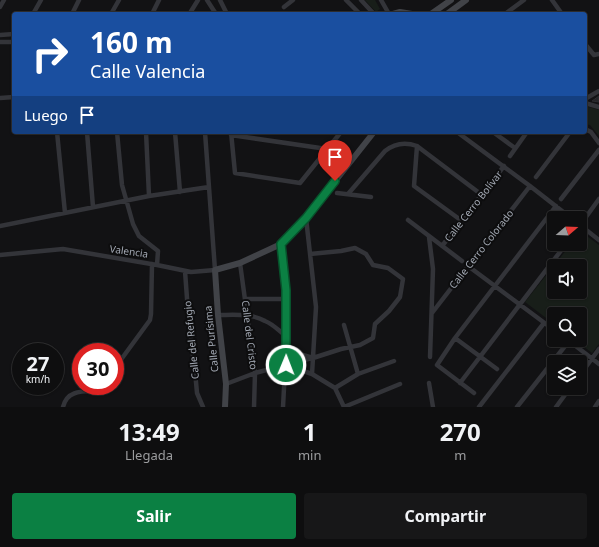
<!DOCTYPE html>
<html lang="es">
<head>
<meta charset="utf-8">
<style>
	body { margin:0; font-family:"Noto Sans",sans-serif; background:#171718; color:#f1f3f6; height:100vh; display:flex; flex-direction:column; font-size:15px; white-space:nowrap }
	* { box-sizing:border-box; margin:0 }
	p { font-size:13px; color:#9b9c9e }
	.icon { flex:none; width:22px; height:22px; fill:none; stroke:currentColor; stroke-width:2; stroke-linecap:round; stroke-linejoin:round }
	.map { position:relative; height:407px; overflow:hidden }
	.drawer { display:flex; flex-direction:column; background:#0e0e0f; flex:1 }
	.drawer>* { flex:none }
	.banner { position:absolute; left:12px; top:12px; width:575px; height:122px; border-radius:4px; box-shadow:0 1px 3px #0004,0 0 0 1px #2e2e2f; background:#1a4fa0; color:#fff; overflow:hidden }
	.needle { width:26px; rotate:71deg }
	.controls { position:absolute; left:547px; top:211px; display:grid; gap:8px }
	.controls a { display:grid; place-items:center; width:40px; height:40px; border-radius:4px; background:#0e0e0f; box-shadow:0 1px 3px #0004,0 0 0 1px #2e2e2f; font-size:20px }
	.speed { position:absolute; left:12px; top:343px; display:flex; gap:8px; font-size:20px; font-weight:700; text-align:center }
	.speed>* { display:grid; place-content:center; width:52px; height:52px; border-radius:50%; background:#0e0e0f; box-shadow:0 1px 3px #0004,0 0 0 1px #2e2e2f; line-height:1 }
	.speed small { font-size:10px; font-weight:400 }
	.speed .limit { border:6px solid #d22; background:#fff; color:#111 }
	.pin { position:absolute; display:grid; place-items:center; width:34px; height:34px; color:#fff; margin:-41px -17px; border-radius:50% 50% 50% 0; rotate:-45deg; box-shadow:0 0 4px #0007 }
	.pin .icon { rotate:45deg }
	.me { position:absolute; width:44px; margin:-22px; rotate:1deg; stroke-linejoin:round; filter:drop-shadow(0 0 3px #0008) }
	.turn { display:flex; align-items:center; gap:14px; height:84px; padding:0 12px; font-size:18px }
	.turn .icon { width:52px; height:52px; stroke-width:2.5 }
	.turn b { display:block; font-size:28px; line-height:34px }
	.then { display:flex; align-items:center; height:38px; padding:0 12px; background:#0003; gap:8px; font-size:15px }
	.eta { display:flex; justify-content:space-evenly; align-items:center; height:68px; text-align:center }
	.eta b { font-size:24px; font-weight:700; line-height:28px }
	.button { display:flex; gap:8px; margin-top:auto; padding:8px 12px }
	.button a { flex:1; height:46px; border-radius:4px; background:#0b8043; color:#fff; font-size:16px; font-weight:700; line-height:46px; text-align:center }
	.button a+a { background:#171718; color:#f1f3f6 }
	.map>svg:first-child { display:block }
</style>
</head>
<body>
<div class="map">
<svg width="599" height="407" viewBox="0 0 599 407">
	<rect width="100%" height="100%" fill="#121214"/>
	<path fill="#181e19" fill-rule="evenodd" d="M365 0H375L380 9 376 12Z
		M585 106 599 110V136L590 125 585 124Z
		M580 231 599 245V344L592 353 575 340H580V314H554V324L525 302 571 244H580ZM554 266H580V292H554Z"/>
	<path fill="#252528" stroke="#2c2c30" d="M599 96V102L592 101Z"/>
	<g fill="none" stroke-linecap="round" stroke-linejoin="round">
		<path stroke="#333439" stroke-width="4.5" d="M207 0 216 14
			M220 0 227 14
			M346 0 360 14
			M361 0 374 14
			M381 0 389 14
			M552 0 562 14
			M0 7 4 0
			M284 7 293 0
			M190 13 198 0
			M33 14 41 0
			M72 14 79 0
			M111 14 119 0
			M152 14 159 0
			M505 14 524 0
			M0 35 14 34
			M0 42H14
			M585 44 594 55 599 54
			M0 98 14 97
			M585 99 599 91
			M585 103 599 107
			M585 129 591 132 599 143
			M57 132 65 213
			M87 132 93 207
			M117 132 122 185 133 224 139 236 158 251 157 265
			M146 132 149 196
			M175 132 180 192
			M231 132 235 173 300 183 341 132
			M457 132 530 186 571 218
			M493 132 515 148
			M231 135 327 149
			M417 146 414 186 462 221
			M510 156 527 132
			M536 177 570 132
			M337 193 371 197
			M348 194 385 151C395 143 406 142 417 146L482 195
			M561 199 599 150
			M586 217 599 199
			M306 218 316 307 312 374
			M408 220 462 261
			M580 225 599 240
			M0 226 149 196 209 187
			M429 237 433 269 430 357
			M281 244 286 299V350L283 407
			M442 246 504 166
			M0 255 63 249 157 265 191 272 215 270 205 132
			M240 263 255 373 254 407
			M468 266 554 330
			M185 271 188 312 196 382 197 393 203 407
			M245 299H286
			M432 313 530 186
			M218 315C233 315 251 313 265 321 273 324 279 331 286 336
			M455 338 497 369
			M568 340 599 364
			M286 350 313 358 341 349 360 345 373 338 375 324 389 311 400 297 403 279 388 268 373 265 366 254 355 248 341 251 310 254
			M286 365 312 374 335 388 344 407
			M358 374 394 361
			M580 375 599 349
			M429 383 433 407
			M460 383 566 244
			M115 384 120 361 150 320 151 314 152 264
			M226 384 255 373 312 358
			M335 388 358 374 344 325
			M474 393 437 365 455 338 556 206
			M63 407C69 381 102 398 114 386
			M344 407 400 384
			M479 407 544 323
			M517 407 569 341
			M556 407 570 388
			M595 407 599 401"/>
		<path stroke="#414348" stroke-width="6" d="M393 14 400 12 412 14
			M431 14 451 0
			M447 14 466 0
			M225 407 226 384 218 315 215 270 240 263 281 244 306 218 374 132"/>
	</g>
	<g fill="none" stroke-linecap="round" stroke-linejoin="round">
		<defs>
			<path id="route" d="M286 365V290L281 244 306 218 335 181"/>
		</defs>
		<use href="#route" stroke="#07532c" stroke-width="10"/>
		<use href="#route" stroke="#0b8043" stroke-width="7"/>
	</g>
	<g text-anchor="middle" stroke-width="4" stroke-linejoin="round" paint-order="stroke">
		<g font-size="10" fill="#a3a9b4" stroke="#0d0d0e">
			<text transform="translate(473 206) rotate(-52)" y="4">Calle Cerro Bolívar</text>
			<text transform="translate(481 249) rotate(-52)" y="4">Calle Cerro Colorado</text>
			<text transform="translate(129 251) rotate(8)" y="4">Valencia</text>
			<text transform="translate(250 335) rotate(83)" y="4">Calle del Cristo</text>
			<text transform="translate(211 339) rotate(-96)" y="4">Calle Purísima</text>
			<text transform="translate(191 340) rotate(-96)" y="4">Calle del Refugio</text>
		</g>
	</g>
</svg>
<div class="controls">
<a><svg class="needle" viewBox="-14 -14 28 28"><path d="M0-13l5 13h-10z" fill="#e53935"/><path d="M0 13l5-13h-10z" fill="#9b9c9e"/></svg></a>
<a><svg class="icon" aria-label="sound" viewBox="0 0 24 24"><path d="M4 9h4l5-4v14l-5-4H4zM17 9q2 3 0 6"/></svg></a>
<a><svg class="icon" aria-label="search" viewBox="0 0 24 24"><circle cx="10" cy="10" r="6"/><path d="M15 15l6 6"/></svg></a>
<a><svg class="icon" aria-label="layers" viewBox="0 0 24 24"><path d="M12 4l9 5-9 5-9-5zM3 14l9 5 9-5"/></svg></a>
</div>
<div class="speed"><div>27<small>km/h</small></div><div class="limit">30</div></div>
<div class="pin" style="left:335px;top:181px;background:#d93025"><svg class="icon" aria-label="arrive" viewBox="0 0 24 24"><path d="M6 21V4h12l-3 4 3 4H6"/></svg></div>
<svg class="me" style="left:286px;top:365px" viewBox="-20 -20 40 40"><circle r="17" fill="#0b8043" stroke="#fff" stroke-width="3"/><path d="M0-11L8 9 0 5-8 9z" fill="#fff"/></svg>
<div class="banner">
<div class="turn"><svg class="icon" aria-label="right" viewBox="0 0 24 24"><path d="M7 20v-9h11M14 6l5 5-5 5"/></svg><div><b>160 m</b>Calle Valencia</div></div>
<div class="then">Luego<svg class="icon" aria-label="arrive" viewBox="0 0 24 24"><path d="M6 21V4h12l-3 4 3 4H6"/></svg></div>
</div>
</div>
<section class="drawer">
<div class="eta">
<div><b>13:49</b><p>Llegada</p></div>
<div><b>1</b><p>min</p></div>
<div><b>270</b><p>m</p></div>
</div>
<div class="button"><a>Salir</a><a>Compartir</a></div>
</section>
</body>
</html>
